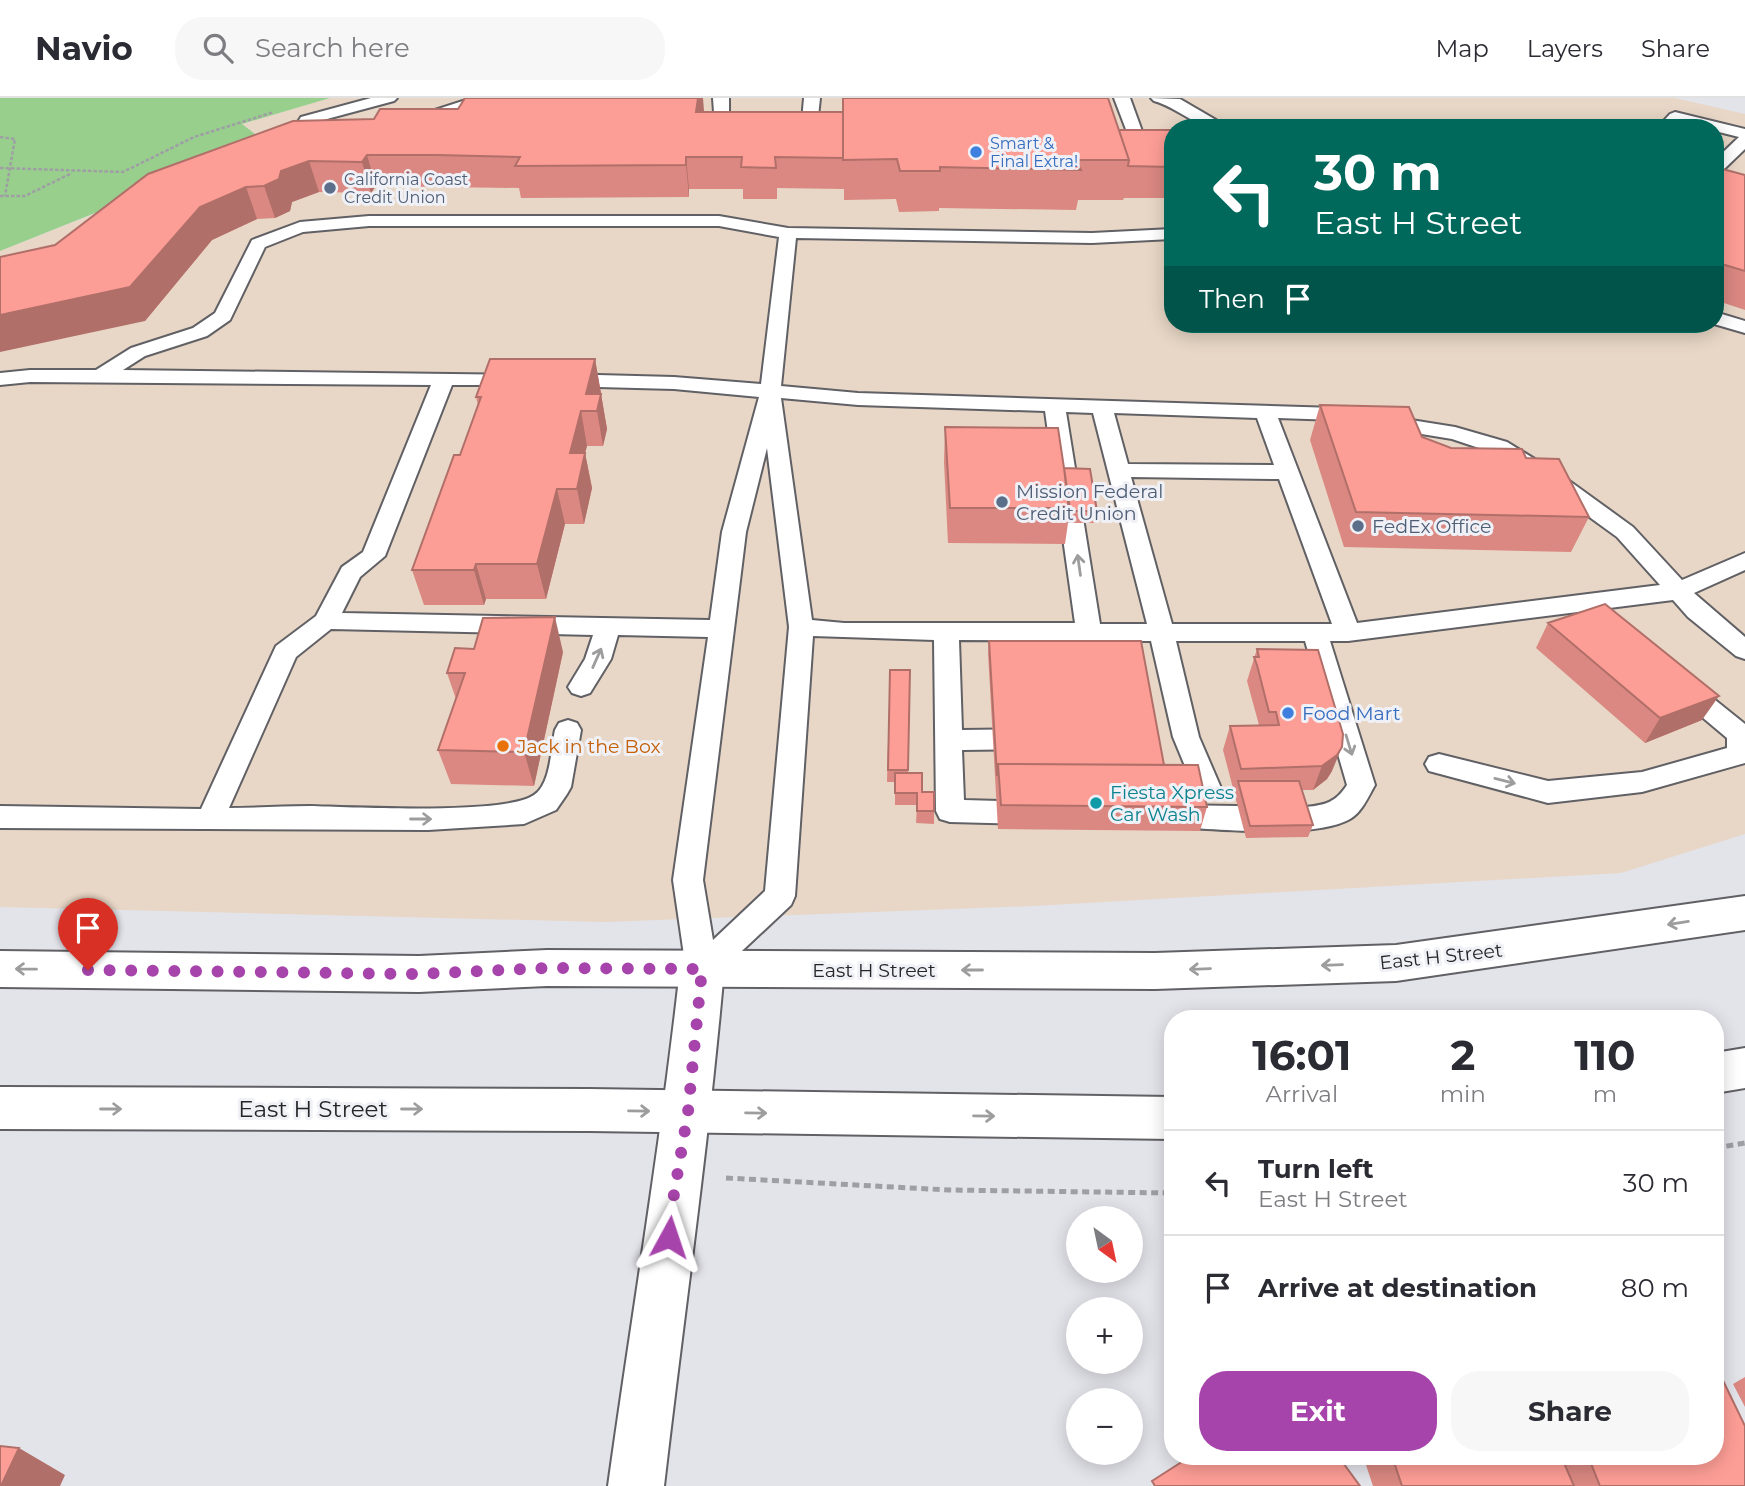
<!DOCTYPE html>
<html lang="en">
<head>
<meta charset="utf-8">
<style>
	body { margin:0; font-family:Montserrat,sans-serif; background:#f7f7f7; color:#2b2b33; height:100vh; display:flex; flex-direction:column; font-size:26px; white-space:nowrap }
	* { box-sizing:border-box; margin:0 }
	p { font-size:23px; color:#7c7c81 }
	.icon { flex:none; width:38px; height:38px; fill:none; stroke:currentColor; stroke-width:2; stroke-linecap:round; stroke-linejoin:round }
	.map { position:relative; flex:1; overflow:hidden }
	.drawer { position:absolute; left:1164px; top:912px; width:560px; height:455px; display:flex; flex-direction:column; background:#fff; border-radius:28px; box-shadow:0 4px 18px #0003 }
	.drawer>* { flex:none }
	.hud { position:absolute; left:1164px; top:21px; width:560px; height:214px; border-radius:28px; box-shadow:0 4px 18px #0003; background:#00695c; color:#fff; overflow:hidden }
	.needle { width:46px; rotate:147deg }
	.fabs { position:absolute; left:1066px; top:1108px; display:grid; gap:14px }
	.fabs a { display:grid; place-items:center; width:77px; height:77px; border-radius:50%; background:#fff; box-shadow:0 4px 18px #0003; font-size:35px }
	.pin { position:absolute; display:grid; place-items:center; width:60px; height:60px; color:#fff; margin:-72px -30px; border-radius:50% 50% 50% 0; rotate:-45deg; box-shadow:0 0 7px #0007 }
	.pin .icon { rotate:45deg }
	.me { position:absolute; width:77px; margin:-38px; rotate:5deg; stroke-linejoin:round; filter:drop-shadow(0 0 5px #0008) }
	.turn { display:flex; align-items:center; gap:24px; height:147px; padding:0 35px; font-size:32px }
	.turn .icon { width:91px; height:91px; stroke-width:2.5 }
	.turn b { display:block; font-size:49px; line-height:60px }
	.then { display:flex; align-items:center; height:66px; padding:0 35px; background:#0003; gap:14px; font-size:26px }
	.eta { display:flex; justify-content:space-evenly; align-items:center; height:119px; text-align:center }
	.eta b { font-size:42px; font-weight:700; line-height:49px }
	.button { display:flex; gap:14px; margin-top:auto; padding:14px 35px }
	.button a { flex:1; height:80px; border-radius:28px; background:#a744ab; color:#fff; font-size:28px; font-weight:700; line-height:80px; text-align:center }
	.button a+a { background:#f7f7f7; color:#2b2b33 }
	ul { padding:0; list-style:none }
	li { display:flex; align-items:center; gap:21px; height:105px; padding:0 35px; border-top:2px solid #e1e1e2 }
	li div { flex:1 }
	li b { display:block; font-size:26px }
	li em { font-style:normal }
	header { display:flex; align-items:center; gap:42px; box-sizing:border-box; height:98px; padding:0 35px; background:#fff; border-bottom:2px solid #e1e1e2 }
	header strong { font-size:33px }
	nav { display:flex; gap:38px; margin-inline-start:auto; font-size:24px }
	.search { width:490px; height:63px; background:#f7f7f7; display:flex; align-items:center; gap:18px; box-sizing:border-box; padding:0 24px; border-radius:28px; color:#7c7c81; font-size:26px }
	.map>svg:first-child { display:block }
</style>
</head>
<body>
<header>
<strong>Navio</strong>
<div class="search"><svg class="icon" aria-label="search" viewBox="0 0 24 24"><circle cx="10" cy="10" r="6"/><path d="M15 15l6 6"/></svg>Search here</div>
<nav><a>Map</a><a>Layers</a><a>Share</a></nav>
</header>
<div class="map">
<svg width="1745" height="1388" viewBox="0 0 1745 1388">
	<rect width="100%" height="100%" fill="#e3e3ea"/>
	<path fill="#e8d7c6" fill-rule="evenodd" d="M330 0H1675L1745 16V736L1621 775 1034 808 605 824 0 809V153L268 47 242 26ZM1172 30H1715V226H1172Z"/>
	<path fill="#98cf8d" d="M0 0H330L242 26 268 46 0 153Z"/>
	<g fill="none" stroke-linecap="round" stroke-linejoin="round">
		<defs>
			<path id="service" d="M371 0H397L394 3 312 25 294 54 288 56 280 51 301 19Z
				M472 0H495L492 3 422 26H410L408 23 410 20Z
				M713 0H729V21L802 23 804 0H820L817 28 809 33 715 29Z
				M1114 0H1130L1147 47 1172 48V58L1135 55Z
				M1151 0 1180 1 1216 22 1219 30C1196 30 1177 9 1154 3Z
				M1675 14 1745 31V51L1721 74 1715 76V62L1739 39 1715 33V30H1700L1678 25 1674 30H1657L1670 16Z
				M369 118H719L788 130 1092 135 1172 131V141L1092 145 796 140 781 288 858 295 1336 310 1455 329 1507 344 1564 379 1633 429 1682 482 1745 455V472L1694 495 1745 539V561L1736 558 1688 519 1673 502 1348 543H1330L1375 687C1368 699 1362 714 1350 721 1313 742 1212 730 1168 729L1158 726 1154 718 1158 710 1168 707 1306 709C1326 707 1336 704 1347 687L1305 543H1176L1199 639 1221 690 1217 697 1207 701 1197 697 1173 639 1151 543 959 542 962 632 1030 631 1040 634 1044 641 1040 648 1030 651 962 652 964 702 1033 704 1043 707 1047 715 1043 723 1033 726 950 724 940 721 936 713 934 542 813 538 795 798 791 807 713 880 702 884 691 880 686 871 673 782 708 539 618 537 611 561 590 595 581 598 572 595 568 589 585 561 593 537 331 531 296 559 229 710C256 710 283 708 310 708 351 709 506 717 534 697 551 686 551 650 555 632L559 625 568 622 577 625 581 632 571 689 567 696 556 712 524 726 428 732 0 730V708L201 711 276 548 316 518 342 469 363 454 431 287 30 284 0 287V275L30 272H96L131 250 193 230 215 215 252 142 300 124ZM369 128H719L779 139 761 286 674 279 560 276 553 278 550 282 553 286 560 288 674 291 759 299 722 434 710 522 342 515 360 479 385 458 452 287H520L527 285 530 281 527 277 123 272 145 258 207 238 230 222 265 149 303 134ZM781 300 858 307 1045 313 1075 525H844L812 522ZM1066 314 1093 315 1147 526H1100ZM1114 315 1257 320 1274 367 1128 366ZM1278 320 1336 322 1452 341 1491 354 1548 389 1617 439 1660 487 1357 525ZM767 350 789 529 765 793 713 842 703 782 746 434ZM1131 379 1279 381 1332 526H1172Z
				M1715 214 1745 223V235L1714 226Z
				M1680 578 1689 581 1745 626V665L1642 694 1548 705 1429 673 1425 666 1429 659 1439 656 1548 683 1642 674 1727 650V640L1671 593 1667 587 1671 581Z"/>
			<path id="tertiary" d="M702 853 717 858 724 871C709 1044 684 1216 664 1388H608C632 1216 661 1044 680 871L687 858Z"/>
			<path id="primary" d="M1745 798V832L1396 883 1155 891 547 888 419 894 0 889V853L419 858 547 852 1155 855 1396 847Z
				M1745 950V990L1715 995V955Z
				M0 989 589 991 1172 999V1041L589 1033 0 1031Z"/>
		</defs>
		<use href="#service" stroke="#606065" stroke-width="4"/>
		<use href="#tertiary" stroke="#606065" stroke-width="4"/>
		<use href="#primary" stroke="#606065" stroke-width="4"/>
		<path stroke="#9e9ea4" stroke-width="2.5" stroke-dasharray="3.5 2" stroke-linecap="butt" d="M0 39 15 41 5 98
			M0 70 123 74 194 39 274 14
			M0 98H25L72 75"/>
		<path stroke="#9e9ea4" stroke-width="5" stroke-dasharray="7 4.5" stroke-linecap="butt" d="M1715 1050 1745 1045
			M726 1080 949 1092 1172 1095"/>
		<use href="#service" fill="#fff" fill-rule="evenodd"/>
		<use href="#tertiary" fill="#fff" fill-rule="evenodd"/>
		<use href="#primary" fill="#fff" fill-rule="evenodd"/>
	</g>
	<path fill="#da8881" d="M703 14 1119 32H1172V100H1124L1123 102H1078L1076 112 939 110V113L899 114 896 101 844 102V91L777 90V101H743V91H689V99L521 100 519 90 444 89 376 88 371 95 319 94 292 104 290 113 275 120 257 121 212 142 145 223 55 147 148 76Z
		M1715 69 1745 77V212L1715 202Z
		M595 261 607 331 603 348H587L585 355 592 390 584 426H565L546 501H486L484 507H424L412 472 460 357 478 307 476 299Z
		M1320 307 1422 339 1451 350 1526 360 1589 419 1571 454 1344 449 1310 342Z
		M945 329 1064 370 1097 413 1096 425H1068L1065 446 948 445 944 364Z
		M1548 525 1702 622 1645 645 1536 550Z
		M989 543 1164 667 1207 709 1200 733 998 731 988 555Z
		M474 551 563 554 534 688 451 686 438 652 456 601 447 575Z
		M1257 551 1332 673 1327 681 1313 692H1302L1313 727 1308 739 1246 740 1223 652 1230 628 1259 627 1247 583Z
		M890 572H910L908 675 922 694 934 713V726L916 725 917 707H895V684H887Z
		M1745 1279V1309L1733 1286Z
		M1363 1358H1715L1745 1388H1373Z"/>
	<path fill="#b16f69" d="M698 0H703L704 13 699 45 696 14Z
		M367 57 376 88 371 95 362 64Z
		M686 59 689 91V99L686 67Z
		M309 63 319 94 292 104 290 113 275 120 264 88 281 73Z
		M246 89 257 121 212 142 145 223 0 254V217L200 109Z
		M595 261 601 295 596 313 586 296Z
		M601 296 607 331 603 348 597 313Z
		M581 313 587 348 585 355 592 390 584 426 570 355Z
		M557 391 565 426 546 501 537 466Z
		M476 466 486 501 484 507 474 472Z
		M555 519 563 554 534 688 524 654Z
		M1719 598 1702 622 1645 645 1660 620Z
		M1342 649 1332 673 1327 681 1313 692 1322 668Z
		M19 1350 65 1377 60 1388H1Z"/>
	<path fill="#fd9e96" stroke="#b16f69" stroke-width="2" d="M465 0H698L696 14H843V60L775 59 776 70 741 69 742 59H686V67L515 68 520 59 437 57H367L362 64 309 63 281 73 279 81 264 88 246 89 200 109 130 189 0 217V159L55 147 148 76 293 23 374 21 380 11H458Z
		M843 0H1108L1129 62H1075L1081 72 940 69V73H900L897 61 843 62Z
		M1243 27 1314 28 1315 30H1244Z
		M1119 32H1172V69L1128 68 1129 62Z
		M1715 69 1745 77V173L1715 164Z
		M490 261H595L586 296H601L597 313H581L570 355H585L577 391H557L537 466H476L474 472H412L454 357H460L481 299H476Z
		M1320 307 1409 309 1422 339 1451 350 1522 351 1526 360 1559 361 1589 419 1356 414Z
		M945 329 1058 330 1070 410H950Z
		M1064 370 1090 371 1097 413H1069Z
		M1605 506 1719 598 1660 620 1548 525Z
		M555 519 524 654 438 652 465 575H447L455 550 474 551 483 520Z
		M989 543H1141L1164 667 998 666 997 678Z
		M1257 551 1318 552 1343 636 1342 649 1337 657 1322 668 1241 671 1230 628 1279 627 1276 614H1269L1257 567 1254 559H1259Z
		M890 572H910L908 672H888Z
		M998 666 1198 667 1207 709 1001 707Z
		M895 675H922V694H934V713H917V695H895Z
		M1238 683H1299L1313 727 1250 728Z
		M1715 1266 1745 1328V1388H1600L1588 1358H1715Z
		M0 1348 19 1350 1 1388H0Z
		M1191 1358H1338L1360 1388H1155L1152 1383Z
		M1392 1358H1561L1574 1388H1402Z"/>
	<defs><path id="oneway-shaft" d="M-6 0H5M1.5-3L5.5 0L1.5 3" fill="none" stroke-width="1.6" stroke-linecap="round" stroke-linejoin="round" transform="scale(1.75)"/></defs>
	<g stroke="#9d9d9e">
		<use href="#oneway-shaft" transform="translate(1079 467) rotate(-98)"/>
		<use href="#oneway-shaft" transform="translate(597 560) rotate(-66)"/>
		<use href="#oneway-shaft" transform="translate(1349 647) rotate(73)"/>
		<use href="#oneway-shaft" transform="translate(1505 683) rotate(14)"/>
		<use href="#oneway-shaft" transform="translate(421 721)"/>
		<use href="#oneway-shaft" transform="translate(1678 825) rotate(171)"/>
		<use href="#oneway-shaft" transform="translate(1332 867) rotate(178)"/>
		<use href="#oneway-shaft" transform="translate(26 871) rotate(-179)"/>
		<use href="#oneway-shaft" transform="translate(1200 871) rotate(178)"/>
		<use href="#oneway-shaft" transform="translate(972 872) rotate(-180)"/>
		<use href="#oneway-shaft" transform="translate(111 1011)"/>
		<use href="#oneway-shaft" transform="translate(412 1011)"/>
		<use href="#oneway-shaft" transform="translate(639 1013) rotate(1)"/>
		<use href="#oneway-shaft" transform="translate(756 1015) rotate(1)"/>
		<use href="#oneway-shaft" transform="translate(984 1018) rotate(1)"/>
	</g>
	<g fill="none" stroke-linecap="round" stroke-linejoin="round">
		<path stroke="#a744ab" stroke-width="12" stroke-dasharray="0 21.6" d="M88 872 419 876 547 870 702 871 688 1014 671 1114 669 1139"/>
	</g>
	<g fill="#3f7fe0" stroke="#f0f1f7" stroke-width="2.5">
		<circle cx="976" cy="54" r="7"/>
		<circle cx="1288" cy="615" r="7"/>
	</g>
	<g fill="#5c6f8a" stroke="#f0f1f7" stroke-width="2.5">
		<circle cx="330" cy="90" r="7"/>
		<circle cx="1002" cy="404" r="7"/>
		<circle cx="1358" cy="428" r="7"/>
	</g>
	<circle fill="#e8710a" stroke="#f0f1f7" stroke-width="2.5" cx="503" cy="648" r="7"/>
	<circle fill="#0f9aa8" stroke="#f0f1f7" stroke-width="2.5" cx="1096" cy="705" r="7"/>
	<g text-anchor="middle" stroke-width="6" stroke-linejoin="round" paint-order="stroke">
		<g font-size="16" fill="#366cbe" stroke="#f0f1f7" text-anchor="start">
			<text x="990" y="51">Smart &amp;<tspan x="990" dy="18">Final Extra!</tspan></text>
		</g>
		<g font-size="16" fill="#4e5e75" stroke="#f0f1f7" text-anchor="start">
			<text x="344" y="87">California Coast<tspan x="344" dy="18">Credit Union</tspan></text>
		</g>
		<g font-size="19" fill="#4e5e75" stroke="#f0f1f7" text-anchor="start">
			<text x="1016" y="400">Mission Federal<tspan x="1016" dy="22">Credit Union</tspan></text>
			<text x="1372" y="435">FedEx Office</text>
		</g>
		<g font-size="19" fill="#366cbe" stroke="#f0f1f7" text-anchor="start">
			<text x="1302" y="622">Food Mart</text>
		</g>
		<g font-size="19" fill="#c56008" stroke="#f0f1f7" text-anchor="start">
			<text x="517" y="655">Jack in the Box</text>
		</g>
		<g font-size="19" fill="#0d838f" stroke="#f0f1f7" text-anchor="start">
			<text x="1110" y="701">Fiesta Xpress<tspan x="1110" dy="22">Car Wash</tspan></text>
		</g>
		<g font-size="19" fill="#262628" stroke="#f0f1f7">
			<text transform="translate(1441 858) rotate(-6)" y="7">East H Street</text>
			<text x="874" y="879">East H Street</text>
		</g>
		<g font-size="23" fill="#262628" stroke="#f0f1f7">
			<text x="313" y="1019">East H Street</text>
		</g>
	</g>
</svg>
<div class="fabs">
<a><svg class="needle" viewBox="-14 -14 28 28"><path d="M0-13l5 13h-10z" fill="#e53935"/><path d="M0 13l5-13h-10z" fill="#7c7c81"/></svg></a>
<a>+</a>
<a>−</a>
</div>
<div class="pin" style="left:88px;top:872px;background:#d93025"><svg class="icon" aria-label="arrive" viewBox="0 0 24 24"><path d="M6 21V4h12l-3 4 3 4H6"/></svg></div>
<svg class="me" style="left:669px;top:1139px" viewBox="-20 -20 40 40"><path d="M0-17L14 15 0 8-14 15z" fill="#a744ab" stroke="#fff" stroke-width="4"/></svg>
<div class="hud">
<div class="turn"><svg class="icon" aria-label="left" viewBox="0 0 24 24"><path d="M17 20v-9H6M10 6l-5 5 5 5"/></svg><div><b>30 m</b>East H Street</div></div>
<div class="then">Then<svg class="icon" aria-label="arrive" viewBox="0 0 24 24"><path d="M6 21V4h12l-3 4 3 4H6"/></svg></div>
</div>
<section class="drawer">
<div class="eta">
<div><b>16:01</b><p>Arrival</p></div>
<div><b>2</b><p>min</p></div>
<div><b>110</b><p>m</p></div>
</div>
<ul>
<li><svg class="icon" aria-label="left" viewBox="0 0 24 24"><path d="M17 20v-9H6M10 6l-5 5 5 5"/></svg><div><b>Turn left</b><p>East H Street</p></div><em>30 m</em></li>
<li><svg class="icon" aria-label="arrive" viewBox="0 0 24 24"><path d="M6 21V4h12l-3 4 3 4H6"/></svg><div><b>Arrive at destination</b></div><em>80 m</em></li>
</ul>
<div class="button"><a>Exit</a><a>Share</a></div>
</section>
</div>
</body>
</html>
